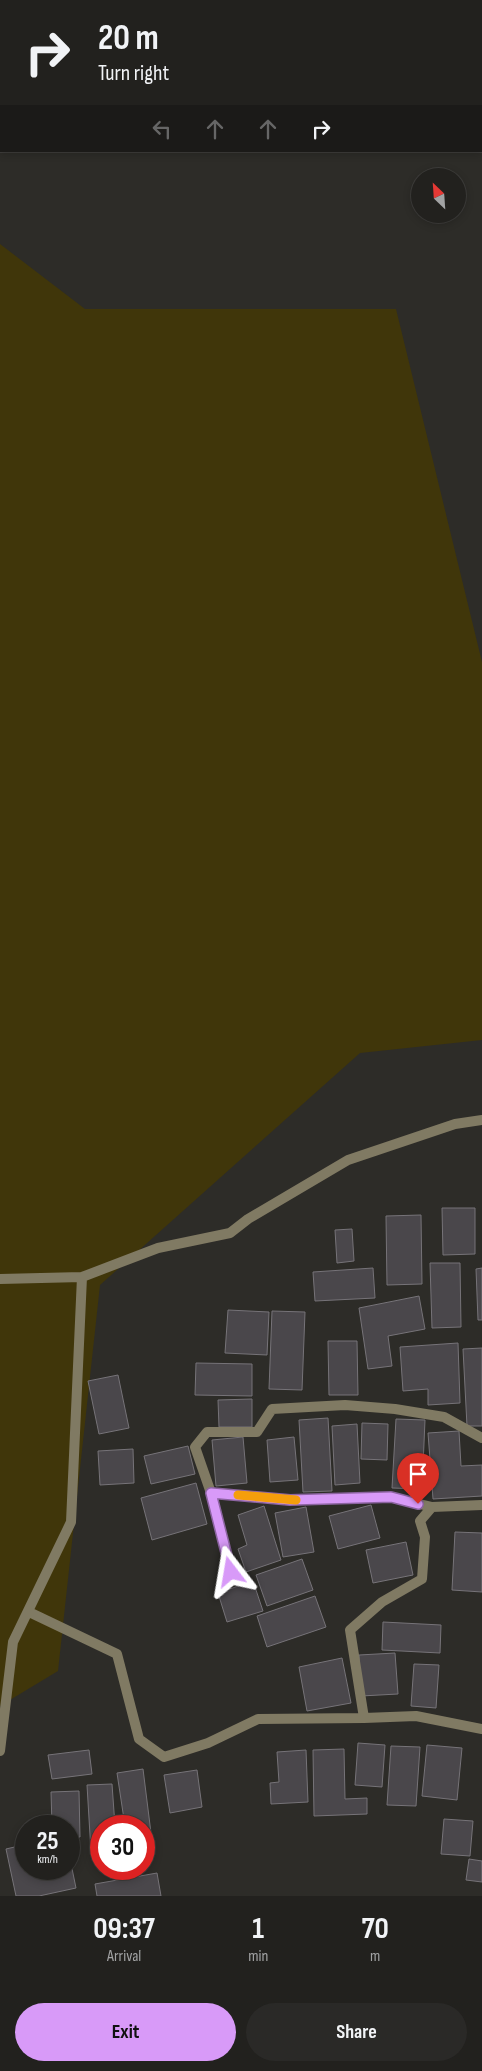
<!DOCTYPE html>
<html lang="en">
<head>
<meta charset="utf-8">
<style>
	body { margin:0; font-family:"Sofia Sans Condensed",sans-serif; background:#2a2927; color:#f1f3f6; height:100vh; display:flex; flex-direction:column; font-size:19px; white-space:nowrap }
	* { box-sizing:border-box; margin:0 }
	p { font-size:16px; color:#a2a3a4 }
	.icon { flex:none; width:28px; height:28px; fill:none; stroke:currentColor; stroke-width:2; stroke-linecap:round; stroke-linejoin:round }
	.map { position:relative; height:1896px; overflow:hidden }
	.drawer { display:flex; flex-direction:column; background:#22211e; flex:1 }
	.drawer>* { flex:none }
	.top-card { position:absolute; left:0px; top:0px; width:482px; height:152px; box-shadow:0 2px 8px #0003,0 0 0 1px #3f3e3c; background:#22211e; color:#f1f3f6; overflow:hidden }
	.needle { width:32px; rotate:335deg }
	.buttons { position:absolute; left:411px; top:168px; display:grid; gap:10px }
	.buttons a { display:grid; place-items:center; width:55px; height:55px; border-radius:50%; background:#22211e; box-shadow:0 2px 8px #0003,0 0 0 1px #3f3e3c; font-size:25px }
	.speed { position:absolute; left:15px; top:1815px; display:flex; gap:10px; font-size:25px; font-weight:700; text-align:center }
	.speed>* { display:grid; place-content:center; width:65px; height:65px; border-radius:50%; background:#22211e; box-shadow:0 2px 8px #0003,0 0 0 1px #3f3e3c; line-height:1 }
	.speed small { font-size:12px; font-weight:400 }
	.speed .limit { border:8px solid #d22; background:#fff; color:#111 }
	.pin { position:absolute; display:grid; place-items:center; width:42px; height:42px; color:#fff; margin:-51px -21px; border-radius:50% 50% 50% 0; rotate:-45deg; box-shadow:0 0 5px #0007 }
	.pin .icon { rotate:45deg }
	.me { position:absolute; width:55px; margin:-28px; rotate:346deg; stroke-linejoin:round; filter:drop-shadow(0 0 4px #0008) }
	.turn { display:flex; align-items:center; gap:18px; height:105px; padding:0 15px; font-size:22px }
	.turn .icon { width:65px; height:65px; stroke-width:2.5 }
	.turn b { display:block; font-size:35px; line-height:42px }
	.lanes { display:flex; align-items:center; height:48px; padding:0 15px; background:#0003; justify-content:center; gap:25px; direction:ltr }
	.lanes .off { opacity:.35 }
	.eta { display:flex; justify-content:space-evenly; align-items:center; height:85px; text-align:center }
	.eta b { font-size:30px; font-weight:700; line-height:35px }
	.action { display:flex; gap:10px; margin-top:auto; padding:10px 15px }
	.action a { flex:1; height:58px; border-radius:30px; background:#d89af8; color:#111; font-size:20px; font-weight:700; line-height:58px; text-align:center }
	.action a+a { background:#2a2927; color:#f1f3f6 }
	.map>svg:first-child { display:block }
</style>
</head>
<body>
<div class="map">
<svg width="482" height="1896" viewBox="0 0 482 1896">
	<rect width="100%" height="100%" fill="#2d2c28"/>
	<path fill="#40360a" d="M0 244 85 309H396L482 662V1040L360 1053 100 1285 58 1671 0 1706Z"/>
	<path fill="#4a474b" stroke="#767378" d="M442 1208H475V1254L443 1255Z
		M421 1215 422 1284 387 1285 386 1216Z
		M352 1229 354 1261 337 1263 335 1230Z
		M430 1263H460L461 1327 432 1328Z
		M373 1268 375 1298 315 1301 313 1272Z
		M482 1268V1320H478L476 1269Z
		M419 1296 425 1329 388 1336 392 1366 368 1369 359 1308Z
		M228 1310 269 1312 267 1355 225 1353Z
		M272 1311 305 1312 302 1390 269 1389Z
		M328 1341H357L358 1395H329Z
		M458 1343 460 1403 428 1405V1389L403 1391 400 1347Z
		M482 1348V1426H467L463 1349Z
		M196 1363 252 1364V1396L195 1395Z
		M118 1375 129 1428 99 1434 88 1381Z
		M252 1399V1427H219L218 1400Z
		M328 1418 332 1491 303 1492 299 1420Z
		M396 1419 425 1420 422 1489 392 1488Z
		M362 1423 388 1424 387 1460 361 1459Z
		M357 1424 360 1483 335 1485 332 1426Z
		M459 1431 461 1466 482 1465V1496L433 1499 428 1433Z
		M243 1437 247 1483 216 1486 212 1440Z
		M294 1437 298 1480 270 1482 267 1440Z
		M188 1446 195 1474 151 1484 144 1456Z
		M133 1449 134 1483 100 1485 98 1451Z
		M196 1483 207 1524 152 1540 141 1498Z
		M371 1505 380 1538 338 1549 329 1516Z
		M264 1506 281 1560 246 1572 238 1549 247 1545 238 1515Z
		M306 1507 314 1552 283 1557 275 1513Z
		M455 1532 482 1533V1592L452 1590Z
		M406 1542 413 1575 373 1583 366 1550Z
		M302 1559 313 1590 267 1606 256 1575Z
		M253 1581 263 1611 227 1622 218 1593Z
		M315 1596 326 1627 267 1647 257 1616Z
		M383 1622 441 1625 440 1653 382 1650Z
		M395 1653 398 1694 361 1696 359 1655Z
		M342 1658 351 1703 307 1711 299 1667Z
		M414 1664 439 1665 436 1708 411 1706Z
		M358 1743 385 1745 382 1787 355 1785Z
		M427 1745 462 1748 457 1800 422 1796Z
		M391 1746 420 1747 416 1806 387 1805Z
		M344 1749 345 1799 367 1798V1814L314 1816 313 1750Z
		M89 1750 92 1774 52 1779 48 1755Z
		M306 1750 308 1802 271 1804 270 1783 279 1782 277 1752Z
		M143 1769 152 1841 144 1842V1826H125L117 1773Z
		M197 1770 202 1807 170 1813 164 1775Z
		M112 1784 115 1826H101V1851L91 1852 87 1785Z
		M79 1791 80 1837 69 1838V1826H52L51 1792Z
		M444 1819 473 1821 470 1856 441 1854Z
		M23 1845 26 1869H69V1854L76 1888 39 1896H16L6 1849Z
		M144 1852 148 1868 110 1878 108 1869H144Z
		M469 1859 482 1861V1882L466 1880Z
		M157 1873 161 1896H97L95 1884Z"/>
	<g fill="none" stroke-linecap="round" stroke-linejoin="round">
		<path stroke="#807a63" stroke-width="10" d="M0 1279 82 1277 158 1248 230 1233 248 1219 348 1160 455 1124 482 1120
			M211 1493 290 1500 391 1497 432 1507 482 1505
			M231 1571 211 1493 195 1447 207 1432H257L272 1409 345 1405 395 1409 444 1417 482 1438
			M29 1612 117 1654 139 1739 164 1757 208 1743 258 1719 364 1718 350 1630 382 1602 422 1579 425 1537 420 1521 432 1507
			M364 1718 416 1716 482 1729
			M0 1751 13 1642 71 1522 82 1277"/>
	</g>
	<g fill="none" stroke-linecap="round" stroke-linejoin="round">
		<defs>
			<path id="route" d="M231 1572 211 1493 290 1500 391 1497 418 1504"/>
		</defs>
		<use href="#route" stroke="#8c64a1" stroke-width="12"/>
		<use href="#route" stroke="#d89af8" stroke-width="9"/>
		<path stroke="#f59e0b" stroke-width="9" d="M238 1495 296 1500"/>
	</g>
</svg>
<div class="buttons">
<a><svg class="needle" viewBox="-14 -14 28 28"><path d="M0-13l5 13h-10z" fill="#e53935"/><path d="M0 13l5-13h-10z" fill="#a2a3a4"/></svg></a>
</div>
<div class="speed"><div>25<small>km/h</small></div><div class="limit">30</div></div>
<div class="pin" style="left:418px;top:1504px;background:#d93025"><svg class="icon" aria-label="arrive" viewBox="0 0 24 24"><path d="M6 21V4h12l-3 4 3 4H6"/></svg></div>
<svg class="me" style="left:231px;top:1572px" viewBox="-20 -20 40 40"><path d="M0-17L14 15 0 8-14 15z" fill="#d89af8" stroke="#fff" stroke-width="4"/></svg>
<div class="top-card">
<div class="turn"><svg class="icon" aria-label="right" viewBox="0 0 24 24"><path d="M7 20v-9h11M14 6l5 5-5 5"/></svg><div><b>20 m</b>Turn right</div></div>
<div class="lanes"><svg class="icon off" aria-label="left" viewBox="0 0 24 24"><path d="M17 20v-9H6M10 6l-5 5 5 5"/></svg><svg class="icon off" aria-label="ahead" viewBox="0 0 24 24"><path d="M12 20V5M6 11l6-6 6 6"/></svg><svg class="icon off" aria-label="ahead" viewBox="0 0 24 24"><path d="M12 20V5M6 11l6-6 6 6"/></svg><svg class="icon" aria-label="right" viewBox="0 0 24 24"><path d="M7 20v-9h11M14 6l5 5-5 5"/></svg></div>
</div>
</div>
<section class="drawer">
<div class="eta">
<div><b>09:37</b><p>Arrival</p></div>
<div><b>1</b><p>min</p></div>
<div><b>70</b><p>m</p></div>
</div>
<div class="action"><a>Exit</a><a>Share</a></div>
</section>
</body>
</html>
